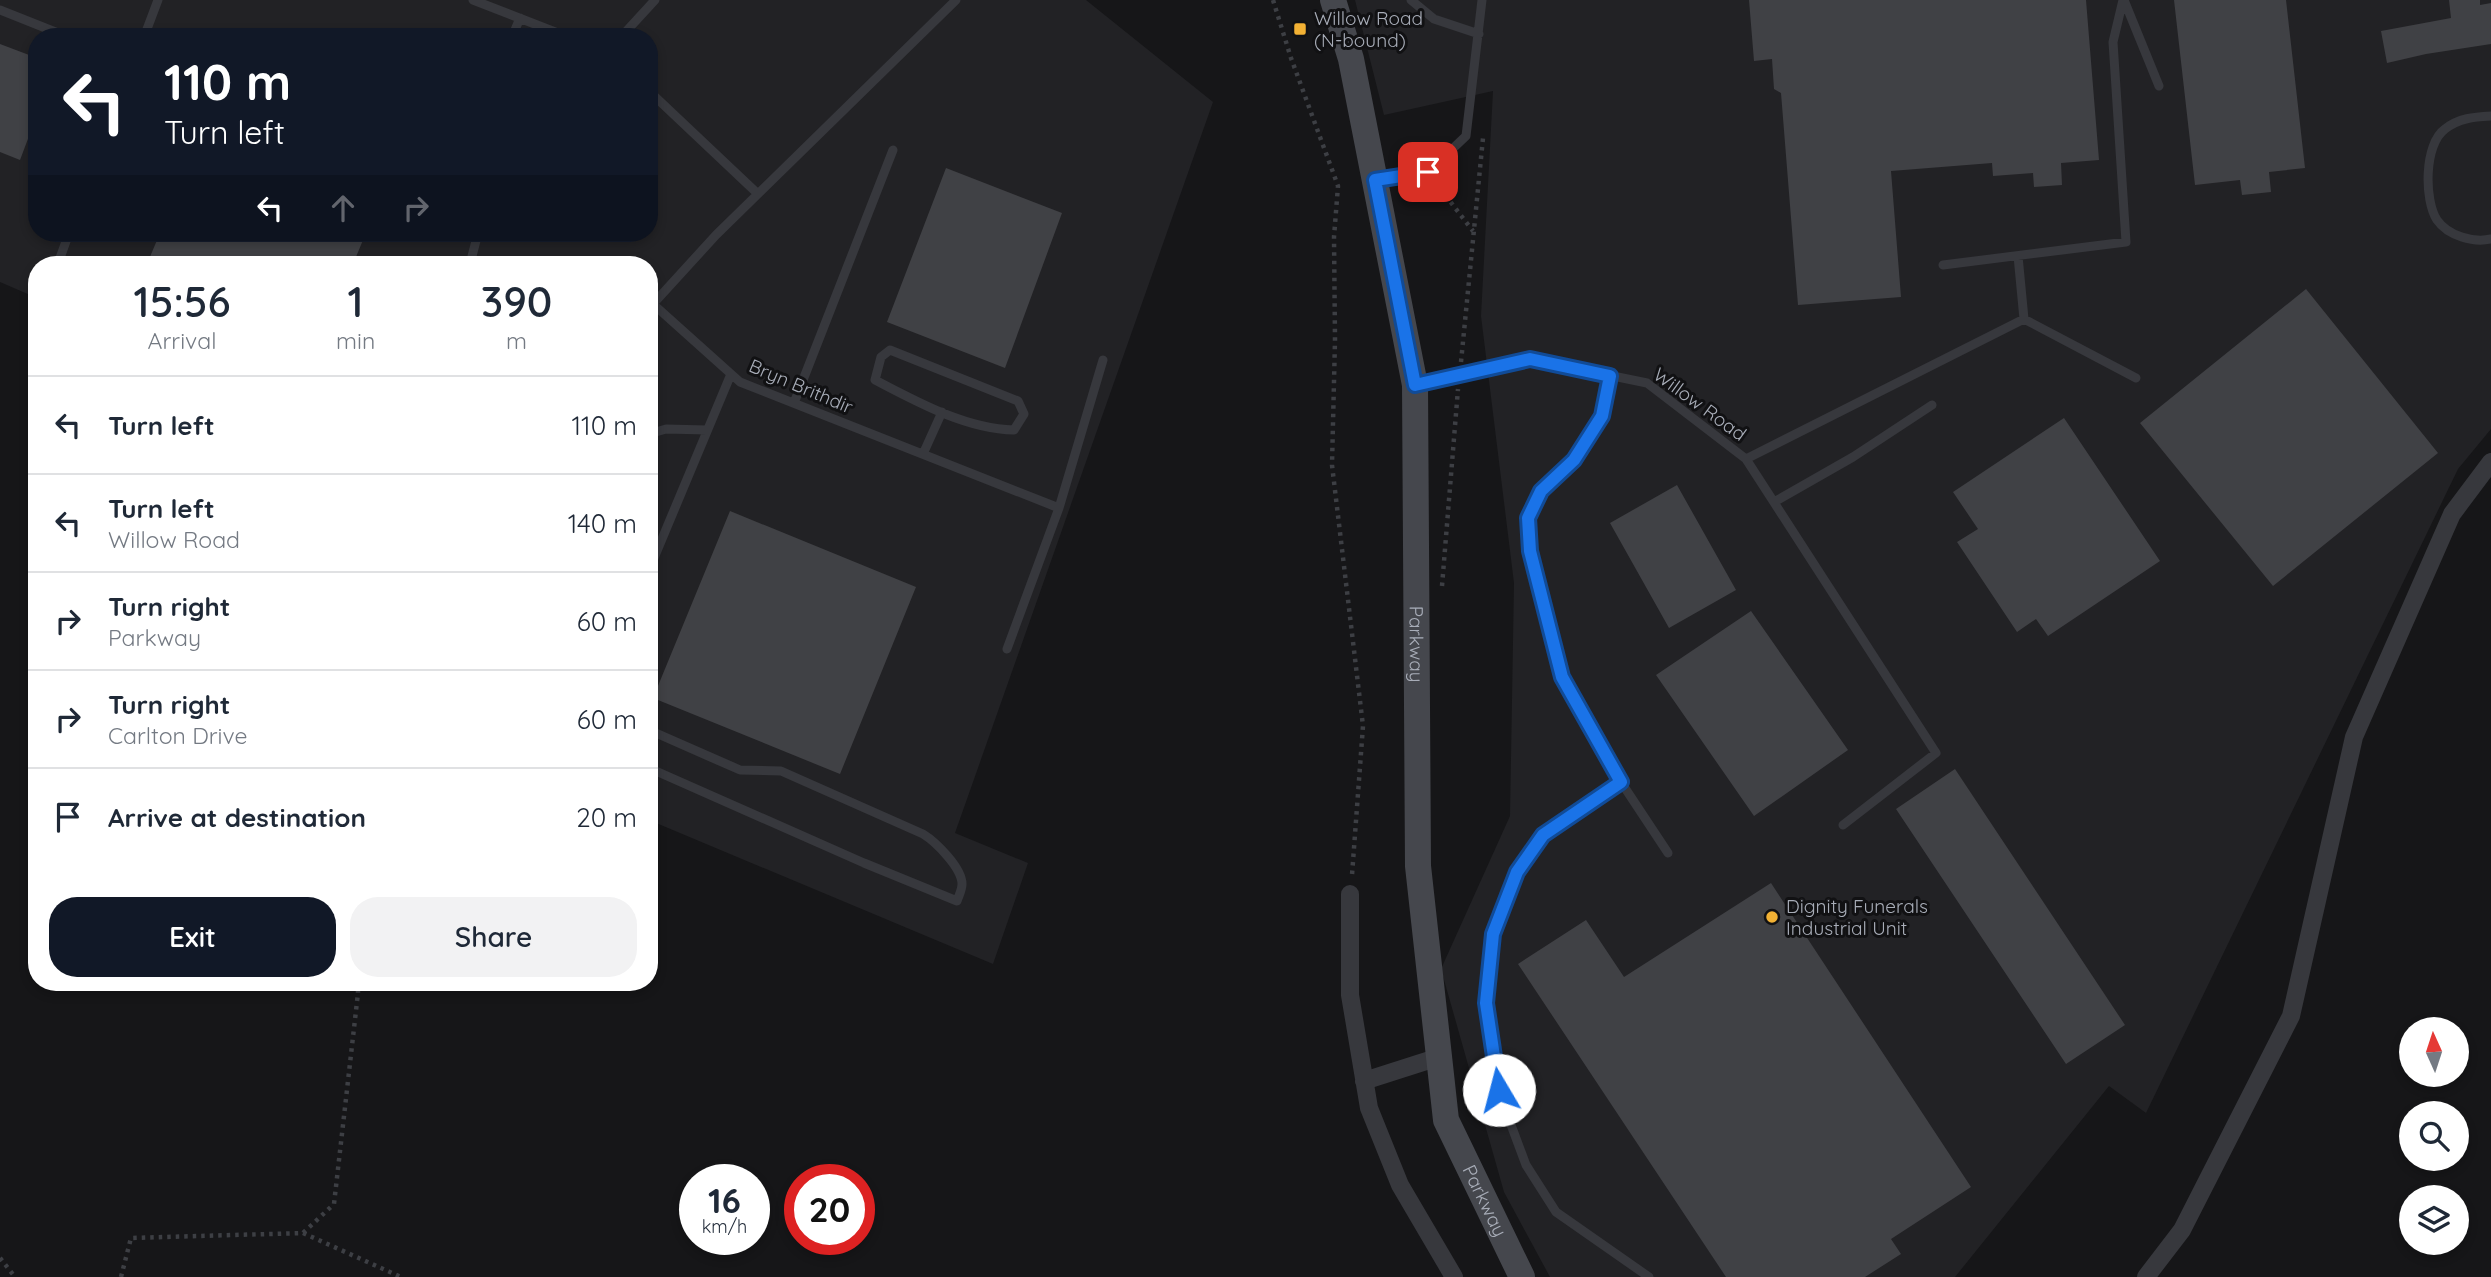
<!DOCTYPE html>
<html lang="en">
<head>
<meta charset="utf-8">
<style>
	body { margin:0; font-family:Quicksand,sans-serif; background:#f2f2f3; color:#1f2937; height:100vh; display:flex; flex-direction:column; font-size:26px; white-space:nowrap }
	* { box-sizing:border-box; margin:0 }
	p { font-size:23px; color:#747a83 }
	.icon { flex:none; width:38px; height:38px; fill:none; stroke:currentColor; stroke-width:2; stroke-linecap:round; stroke-linejoin:round }
	.map { position:relative; flex:1; overflow:hidden }
	.side { position:absolute; left:28px; top:256px; width:630px; height:735px; display:flex; flex-direction:column; background:#fff; border-radius:28px; box-shadow:0 4px 10px #0003 }
	.side>* { flex:none }
	.top-card { position:absolute; left:28px; top:28px; width:630px; height:214px; border-radius:28px; box-shadow:0 4px 10px #0003; background:#111827; color:#fff; overflow:hidden }
	.needle { width:46px; rotate:357deg }
	.buttons { position:absolute; left:2399px; top:1017px; display:grid; gap:14px }
	.buttons a { display:grid; place-items:center; width:70px; height:70px; border-radius:50%; background:#fff; box-shadow:0 4px 10px #0003; font-size:35px }
	.speed { position:absolute; left:679px; top:1164px; display:flex; gap:14px; font-size:35px; font-weight:700; text-align:center }
	.speed>* { display:grid; place-content:center; width:91px; height:91px; border-radius:50%; background:#fff; box-shadow:0 4px 10px #0003; line-height:1 }
	.speed small { font-size:18px; font-weight:400 }
	.speed .limit { border:10px solid #d22; background:#fff; color:#111 }
	.pin { position:absolute; display:grid; place-items:center; width:60px; height:60px; color:#fff; margin:-30px; border-radius:14px; box-shadow:0 4px 10px #0006 }
	.me { position:absolute; width:77px; margin:-38px; rotate:352deg; stroke-linejoin:round; filter:drop-shadow(0 0 5px #0008) }
	.turn { display:flex; align-items:center; gap:24px; height:147px; padding:0 21px; font-size:32px }
	.turn .icon { width:91px; height:91px; stroke-width:2.5 }
	.turn b { display:block; font-size:49px; line-height:60px }
	.lanes { display:flex; align-items:center; height:66px; padding:0 21px; background:#0003; justify-content:center; gap:35px; direction:ltr }
	.lanes .off { opacity:.35 }
	.eta { display:flex; justify-content:space-evenly; align-items:center; height:119px; text-align:center }
	.eta b { font-size:42px; font-weight:600; line-height:49px }
	.action { display:flex; gap:14px; margin-top:auto; padding:14px 21px }
	.action a { flex:1; height:80px; border-radius:28px; background:#111827; color:#fff; font-size:28px; font-weight:600; line-height:80px; text-align:center }
	.action a+a { background:#f2f2f3; color:#1f2937 }
	ul { padding:0; list-style:none }
	li { display:flex; align-items:center; gap:21px; height:98px; padding:0 21px; border-top:2px solid #e0e1e3 }
	li div { flex:1 }
	li b { display:block; font-size:26px }
	li em { font-style:normal }
	.map>svg:first-child { display:block }
</style>
</head>
<body>
<div class="map">
<svg width="2491" height="1277" viewBox="0 0 2491 1277">
	<rect width="100%" height="100%" fill="#161618"/>
	<path fill="#222225" fill-rule="evenodd" d="M0 0H1086L1213 102 955 833 1028 863 993 964 649 820V264H37V298L0 282ZM37 37H649V233H37Z
		M1355 0H2491V429L2458 469 2146 1113 2109 1086 1955 1277H1550L1504 1192 1441 969 1510 816 1514 583 1481 316 1493 91 1384 115Z"/>
	<path fill="#404145" d="M1749 0H2086L2099 160 2061 163 2062 185 2034 187 2033 173 1993 176 1992 163 1891 171 1901 297 1798 305 1781 93 1774 89 1772 59 1754 61Z
		M2174 0H2286L2305 168 2269 172 2271 192 2242 195 2240 180 2195 185Z
		M2449 0H2480V5L2491 3V44L2426 54 2387 63 2381 31 2451 18Z
		M0 44 37 58V115L20 160 0 152Z
		M946 168 1062 213 1005 368 887 322Z
		M160 233H366L353 264H147Z
		M2306 289 2438 453 2273 586 2140 423Z
		M2064 418 2160 561 2048 636 2036 619 2017 632 1957 542 1978 529 1953 492Z
		M1677 485 1736 590 1669 628 1610 523Z
		M730 511 916 587 840 774 653 698Z
		M1751 611 1848 750 1754 816 1656 675Z
		M1955 769 2125 1025 2066 1064 1896 809Z
		M1771 883 1971 1187 1891 1239 1901 1254 1865 1277H1726L1518 964 1586 920 1624 977Z"/>
	<g fill="none" stroke-linecap="round" stroke-linejoin="round">
		<path stroke="#3d3f44" stroke-width="4.5" stroke-dasharray="3.5 5" stroke-linecap="butt" d="M1273 0 1291 58 1338 186 1334 237 1335 340 1332 465 1363 726 1352 875
			M1435 182 1473 231
			M1461 362 1483 138
			M1442 586 1458 389
			M303 1233 401 1277
			M0 1258 15 1277
			M121 1277 131 1238 303 1233 334 1204 358 993V982"/>
		<path stroke="#37383d" stroke-width="9" d="M473 0 568 37
			M956 0 716 235 653 304 740 382 1059 508 1007 649
			M1411 0 1434 19 1479 34
			M2124 0 2159 86
			M0 10 68 37
			M144 37 158 0
			M512 37 520 18
			M621 37 655 0
			M649 91 758 194
			M2491 116C2474 117 2459 118 2445 129 2424 144 2424 200 2437 220 2448 236 2474 243 2491 239
			M1378 179 1428 172 1466 136 1482 0
			M2018 256 2024 319 2136 378
			M60 258 69 233
			M470 264 478 233
			M1943 265 2126 242 2113 42 2123 0
			M890 350 1018 401 1024 414 1014 430C966 429 917 402 875 380L881 357Z
			M1610 376 1602 416 1575 460 1541 491 1528 518 1530 551 1562 677 1621 782 1543 835 1517 872 1493 934 1486 1003 1498 1090 1526 1165 1556 1212 1649 1277
			M1416 385 1530 359 1647 383 1746 459 1936 753 1843 825
			M794 403 893 150
			M649 434 666 429 707 430
			M923 454 942 412
			M1746 459 2024 319
			M1774 502 1853 457 1932 405
			M1059 508 1103 360
			M649 570 731 374
			M649 730 740 770 781 771 923 834C936 842 962 868 962 884 962 890 959 895 957 901L864 863 649 768
			M1621 782 1668 853"/>
		<path stroke="#37383d" stroke-width="18" d="M1350 894V995L1369 1108 1400 1185 1454 1277
			M1364 1081 1439 1057
			M2146 1277 2182 1230 2291 1016 2354 737 2452 514 2491 462"/>
		<path stroke="#45474d" stroke-width="26" id="s1" d="M1333 0 1351 59 1415 385 1418 866 1446 1120 1522 1277"/>
	</g>
	<g fill="none" stroke-linecap="round" stroke-linejoin="round">
		<defs>
			<path id="route" d="M1428 172 1375 180 1415 385 1530 359 1610 376 1602 416 1574 460 1541 491 1528 518 1530 551 1562 677 1621 782 1543 835 1517 872 1493 934 1486 1003 1499 1090"/>
		</defs>
		<use href="#route" stroke="#114b97" stroke-width="18"/>
		<use href="#route" stroke="#1a73e8" stroke-width="12"/>
	</g>
	<g fill="#f2b134" stroke="#111113" stroke-width="2.5">
		<rect x="1293" y="22" width="14" height="14" rx="3.5"/>
		<circle cx="1772" cy="917" r="7"/>
	</g>
	<g text-anchor="middle" stroke-width="6" stroke-linejoin="round" paint-order="stroke">
		<g font-size="19" fill="#a8adb8" stroke="#111113" text-anchor="start">
			<text x="1314" y="25">Willow Road<tspan x="1314" dy="22">(N-bound)</tspan></text>
			<text x="1786" y="913">Dignity Funerals<tspan x="1786" dy="22">Industrial Unit</tspan></text>
		</g>
		<g font-size="19" fill="#a8adb8" stroke="#111113">
			<text transform="translate(801 386) rotate(23)" y="7">Bryn Brithdir</text>
			<text transform="translate(1700 404) rotate(36)" y="7">Willow Road</text>
			<text dy="7" stroke="none"><textPath href="#s1" startOffset="653">Parkway</textPath></text>
			<text dy="7" stroke="none"><textPath href="#s1" startOffset="1220">Parkway</textPath></text>
		</g>
	</g>
</svg>
<div class="buttons">
<a><svg class="needle" viewBox="-14 -14 28 28"><path d="M0-13l5 13h-10z" fill="#e53935"/><path d="M0 13l5-13h-10z" fill="#747a83"/></svg></a>
<a><svg class="icon" aria-label="search" viewBox="0 0 24 24"><circle cx="10" cy="10" r="6"/><path d="M15 15l6 6"/></svg></a>
<a><svg class="icon" aria-label="layers" viewBox="0 0 24 24"><path d="M12 4l9 5-9 5-9-5zM3 14l9 5 9-5"/></svg></a>
</div>
<div class="speed"><div>16<small>km/h</small></div><div class="limit">20</div></div>
<div class="pin" style="left:1428px;top:172px;background:#d93025"><svg class="icon" aria-label="arrive" viewBox="0 0 24 24"><path d="M6 21V4h12l-3 4 3 4H6"/></svg></div>
<svg class="me" style="left:1499px;top:1090px" viewBox="-20 -20 40 40"><circle r="19" fill="#fff"/><path d="M0-13L10 11 0 6-10 11z" fill="#1a73e8"/></svg>
<div class="top-card">
<div class="turn"><svg class="icon" aria-label="left" viewBox="0 0 24 24"><path d="M17 20v-9H6M10 6l-5 5 5 5"/></svg><div><b>110 m</b>Turn left</div></div>
<div class="lanes"><svg class="icon" aria-label="left" viewBox="0 0 24 24"><path d="M17 20v-9H6M10 6l-5 5 5 5"/></svg><svg class="icon off" aria-label="ahead" viewBox="0 0 24 24"><path d="M12 20V5M6 11l6-6 6 6"/></svg><svg class="icon off" aria-label="right" viewBox="0 0 24 24"><path d="M7 20v-9h11M14 6l5 5-5 5"/></svg></div>
</div>
<section class="side">
<div class="eta">
<div><b>15:56</b><p>Arrival</p></div>
<div><b>1</b><p>min</p></div>
<div><b>390</b><p>m</p></div>
</div>
<ul>
<li><svg class="icon" aria-label="left" viewBox="0 0 24 24"><path d="M17 20v-9H6M10 6l-5 5 5 5"/></svg><div><b>Turn left</b></div><em>110 m</em></li>
<li><svg class="icon" aria-label="left" viewBox="0 0 24 24"><path d="M17 20v-9H6M10 6l-5 5 5 5"/></svg><div><b>Turn left</b><p>Willow Road</p></div><em>140 m</em></li>
<li><svg class="icon" aria-label="right" viewBox="0 0 24 24"><path d="M7 20v-9h11M14 6l5 5-5 5"/></svg><div><b>Turn right</b><p>Parkway</p></div><em>60 m</em></li>
<li><svg class="icon" aria-label="right" viewBox="0 0 24 24"><path d="M7 20v-9h11M14 6l5 5-5 5"/></svg><div><b>Turn right</b><p>Carlton Drive</p></div><em>60 m</em></li>
<li><svg class="icon" aria-label="arrive" viewBox="0 0 24 24"><path d="M6 21V4h12l-3 4 3 4H6"/></svg><div><b>Arrive at destination</b></div><em>20 m</em></li>
</ul>
<div class="action"><a>Exit</a><a>Share</a></div>
</section>
</div>
</body>
</html>
